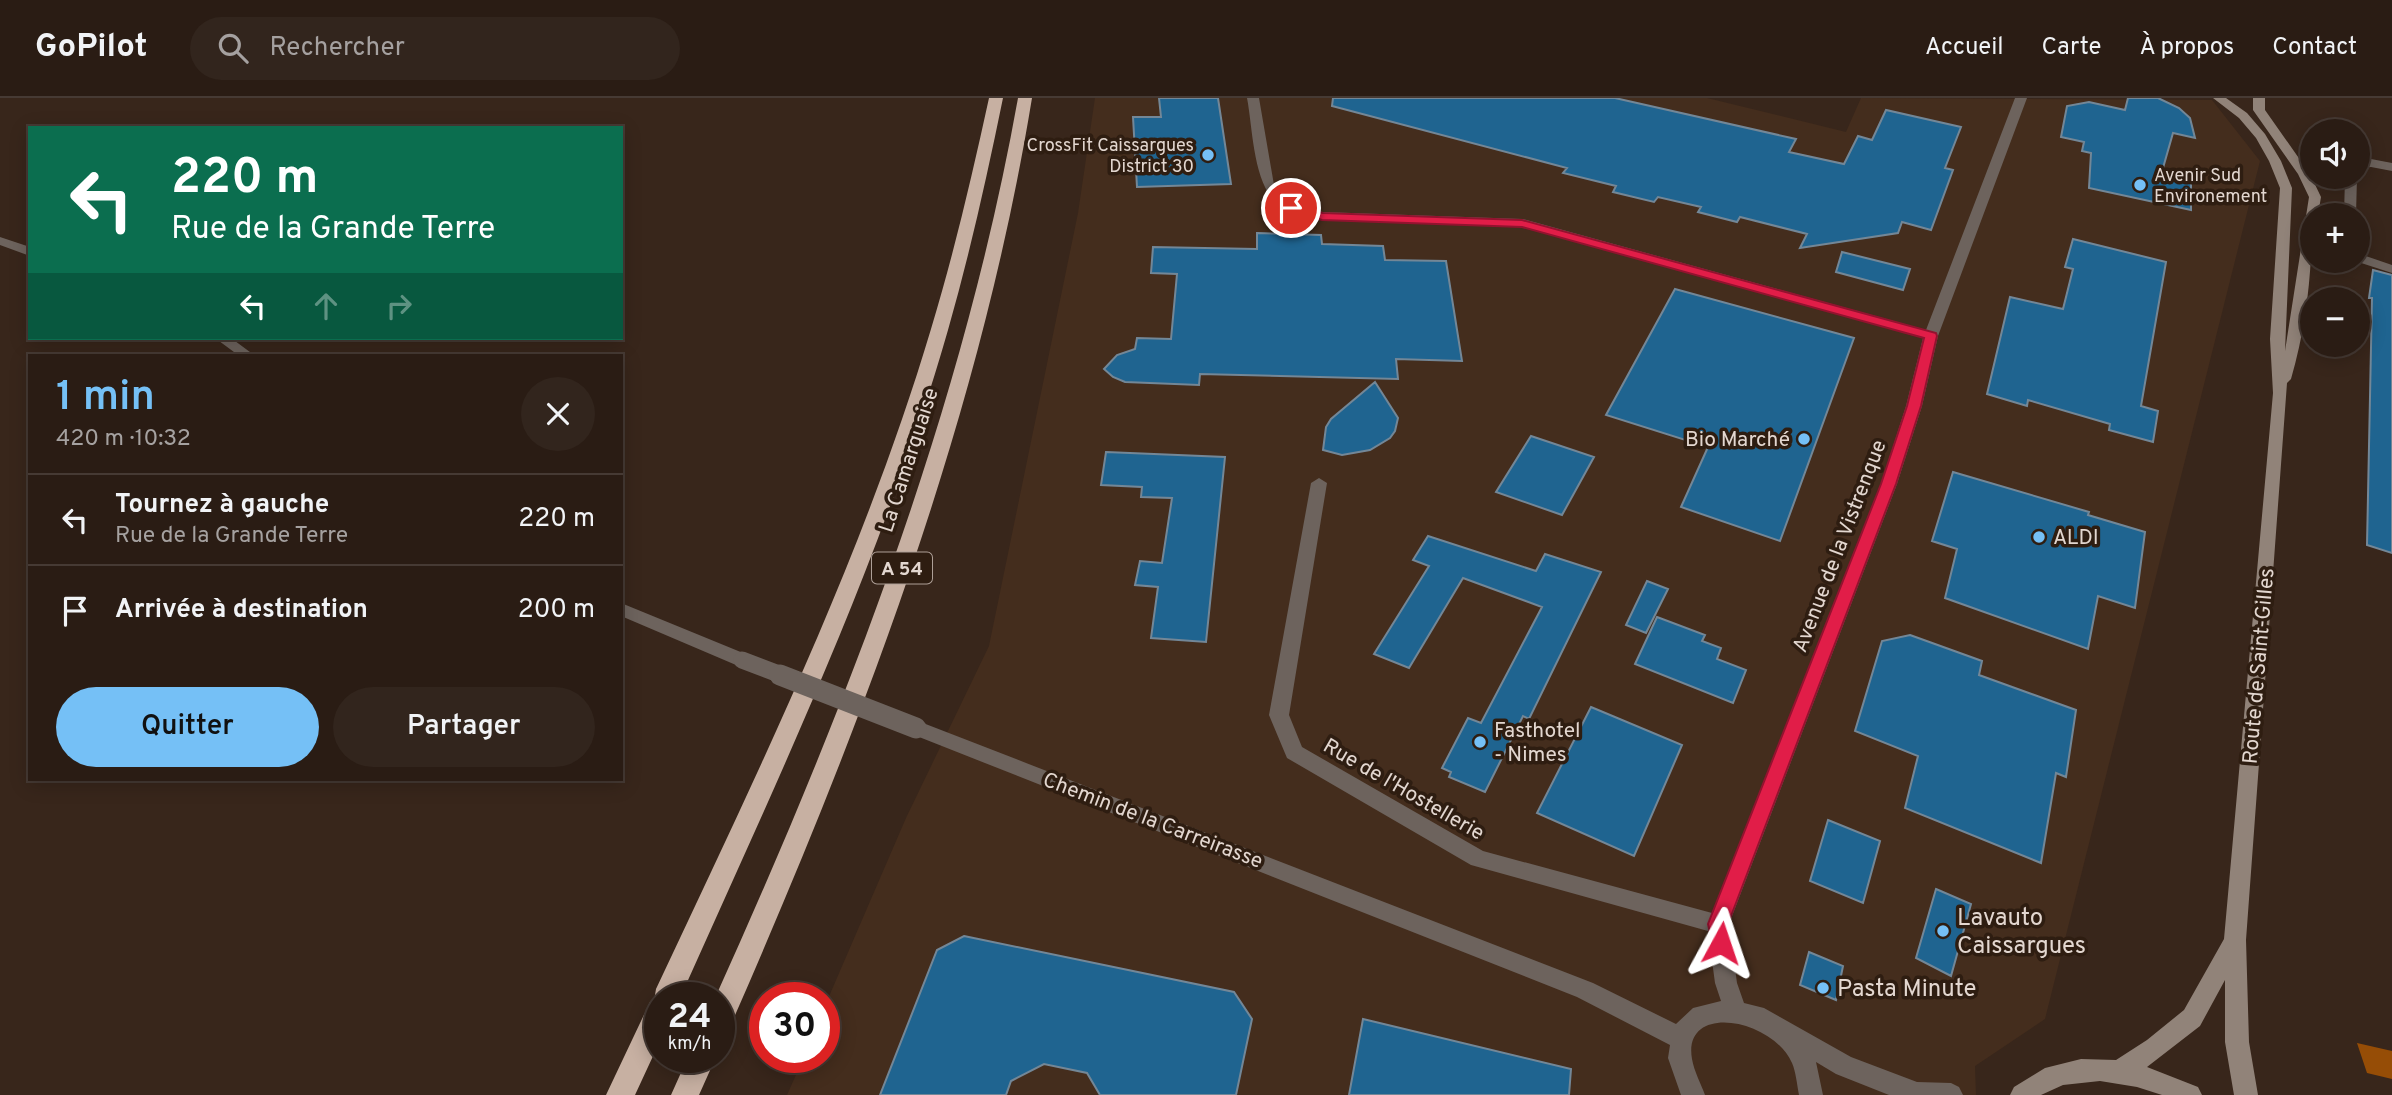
<!DOCTYPE html>
<html lang="fr">
<head>
<meta charset="utf-8">
<style>
	body { margin:0; font-family:Overpass,sans-serif; background:#32251d; color:#f1f3f6; height:100vh; display:flex; flex-direction:column; font-size:26px; white-space:nowrap }
	* { box-sizing:border-box; margin:0 }
	p { font-size:23px; color:#a5a1a0 }
	.icon { flex:none; width:38px; height:38px; fill:none; stroke:currentColor; stroke-width:2; stroke-linecap:round; stroke-linejoin:round }
	.map { position:relative; flex:1; overflow:hidden }
	.details { position:absolute; left:28px; top:256px; width:595px; height:427px; display:flex; flex-direction:column; background:#2a1c14; border-radius:0px; box-shadow:0 4px 18px #0003,0 0 0 2px #463a34 }
	.details>* { flex:none }
	.banner { position:absolute; left:28px; top:28px; width:595px; height:214px; border-radius:0px; box-shadow:0 4px 18px #0003,0 0 0 2px #463a34; background:#0b6e4f; color:#fff; overflow:hidden }
	.controls { position:absolute; left:2300px; top:21px; display:grid; gap:14px }
	.controls a { display:grid; place-items:center; width:70px; height:70px; border-radius:50%; background:#2a1c14; box-shadow:0 4px 18px #0003,0 0 0 2px #463a34; font-size:35px }
	.speed { position:absolute; left:644px; top:884px; display:flex; gap:14px; font-size:35px; font-weight:700; text-align:center }
	.speed>* { display:grid; place-content:center; width:91px; height:91px; border-radius:50%; background:#2a1c14; box-shadow:0 4px 18px #0003,0 0 0 2px #463a34; line-height:1 }
	.speed small { font-size:18px; font-weight:400 }
	.speed .limit { border:10px solid #d22; background:#fff; color:#111 }
	.pin { position:absolute; display:grid; place-items:center; width:60px; height:60px; color:#fff; margin:-30px; border:4px solid #fff; border-radius:50%; box-shadow:0 2px 7px #0007 }
	.me { position:absolute; width:77px; margin:-38px; rotate:5deg; stroke-linejoin:round; filter:drop-shadow(0 0 5px #0008) }
	.turn { display:flex; align-items:center; gap:24px; height:147px; padding:0 28px; font-size:32px }
	.turn .icon { width:91px; height:91px; stroke-width:2.5 }
	.turn b { display:block; font-size:49px; line-height:60px }
	.lanes { display:flex; align-items:center; height:66px; padding:0 28px; background:#0003; justify-content:center; gap:35px; direction:ltr }
	.lanes .off { opacity:.35 }
	.round { display:grid; place-items:center; flex:none; width:74px; height:74px; border-radius:37px; background:#32251d }
	.headline { display:flex; align-items:center; justify-content:space-between; height:119px; padding:0 28px }
	h1 { font-size:42px; font-weight:600; line-height:52px; color:#75c0f6 }
	.cta { display:flex; gap:14px; margin-top:auto; padding:14px 28px }
	.cta a { flex:1; height:80px; border-radius:42px; background:#75c0f6; color:#111; font-size:28px; font-weight:600; line-height:80px; text-align:center }
	.cta a+a { background:#32251d; color:#f1f3f6 }
	ul { padding:0; list-style:none }
	li { display:flex; align-items:center; gap:21px; height:91px; padding:0 28px; border-top:2px solid #463a34 }
	li div { flex:1 }
	li b { display:block; font-size:26px }
	li em { font-style:normal }
	header { display:flex; align-items:center; gap:42px; box-sizing:border-box; height:98px; padding:0 35px; background:#2a1c14; border-bottom:2px solid #463a34 }
	header strong { font-size:33px }
	nav { display:flex; gap:38px; margin-inline-start:auto; font-size:24px }
	.search { width:490px; height:63px; background:#32251d; display:flex; align-items:center; gap:18px; box-sizing:border-box; padding:0 24px; border-radius:38px; color:#a5a1a0; font-size:26px }
	.map>svg:first-child { display:block }
</style>
</head>
<body>
<header>
<strong>GoPilot</strong>
<div class="search"><svg class="icon" aria-label="search" viewBox="0 0 24 24"><circle cx="10" cy="10" r="6"/><path d="M15 15l6 6"/></svg>Rechercher</div>
<nav><a>Accueil</a><a>Carte</a><a>À propos</a><a>Contact</a></nav>
</header>
<div class="map">
<svg width="2392" height="997" viewBox="0 0 2392 997">
	<rect width="100%" height="100%" fill="#38261b"/>
	<path fill="#442d1d" d="M1095 0H1707L1846 34 1861 0 2212 2 2260 63 2045 921 1975 968 1976 997H787L804 959H824V910L906 720 989 548 1078 115Z"/>
	<path fill="#964d06" d="M2357 945 2392 953V981L2367 975Z"/>
	<path fill="#1f6490" stroke="#738797" stroke-width="2" d="M1159 0H1218L1231 86 1137 89 1133 19H1161Z
		M1333 0H1615L1796 41 1789 54 1844 66 1858 38 1872 42 1886 12 1961 29 1945 70 1953 72 1931 132 1902 124 1898 135 1800 150 1807 136 1740 119 1737 124 1698 114 1701 109 1658 99 1654 104 1613 94 1616 88 1563 75 1567 70 1332 8Z
		M2128 0H2158L2179 10 2190 20 2195 40 2173 35 2161 77 2191 83V112L2089 90 2091 55 2082 53 2084 44 2061 39 2067 8 2089 4 2125 12Z
		M1257 135 1321 137 1322 146 1383 148 1385 162 1446 163 1462 263 1396 261 1398 281 1200 276 1199 287 1125 284 1113 279 1104 271 1117 257 1135 251 1137 240 1171 241 1177 176 1151 175 1153 149 1257 151Z
		M2073 141 2166 164 2141 308 2158 313 2153 344 2109 332 2110 326 2028 302 2027 308 1987 296 2010 199 2063 211 2073 171 2065 169Z
		M1842 154 1910 171 1903 192 1836 174Z
		M2373 172 2392 177V455L2367 447 2372 200H2369Z
		M1675 191 1854 240 1780 443 1681 409 1708 349 1606 317Z
		M1375 284 1398 320 1395 333 1390 340 1370 352 1342 357 1323 352 1326 329 1331 321Z
		M1531 338 1594 359 1562 417 1496 394Z
		M1106 354 1225 359 1206 544 1151 540 1158 489 1135 487 1140 463 1162 465 1172 400 1141 399 1142 389 1101 387Z
		M1953 374 2089 414 2088 417 2145 434 2135 510 2098 498 2088 551 1945 500 1957 451 1932 443Z
		M1428 438 1536 473 1545 456 1601 474 1529 621 1523 618 1485 694 1449 679 1451 674 1442 670 1468 620 1481 625 1542 509 1463 480 1409 570 1374 556 1429 468 1413 462Z
		M1647 483 1668 491 1646 535 1626 527Z
		M1657 519 1705 537 1702 543 1721 550 1717 561 1746 572 1733 605 1635 566Z
		M1910 537 1982 563 1979 577 2076 612 2066 679 2056 675 2041 765 1905 710 1918 658 1855 633 1882 543Z
		M1591 609 1682 647 1634 758 1537 715Z
		M1828 722 1880 743 1863 805 1810 783Z
		M1936 791 1971 806 1951 878 1916 860Z
		M964 838 1234 894 1252 921 1236 997H1100L1087 975 1044 966 1011 983 1006 997H880L937 852Z
		M1809 854 1843 868 1836 902 1800 887Z
		M1363 921 1571 971 1569 997H1349Z"/>
	<g fill="none" stroke-linecap="round" stroke-linejoin="round">
		<path fill="#6d635d" fill-rule="evenodd" d="M1247 0H1259L1274 87C1285 105 1303 110 1323 114L1523 121 1926 232 2015 0H2027L1938 238 1922 308 1897 386 1729 826 1737 885 1744 905 1764 910 1851 959 1917 984 1951 985 1959 989 1963 997H1889L1836 976 1816 964 1823 997H1799C1797 987 1796 974 1792 965 1772 920 1682 904 1692 961 1694 973 1701 986 1705 997H1681L1668 960 1670 947 1577 899 909 635 906 630 909 625 916 622 923 625 1593 885 1676 926 1693 910 1721 903 1715 885 1708 833 1471 767 1287 660 1269 617 1311 385 1319 380 1327 385 1289 617 1302 649 1483 753 1712 815 1881 386 1906 308 1923 240 1522 129 1323 122C1309 119 1293 116 1281 108 1253 91 1253 31 1247 0Z
			M2371 61 2392 65V73L2371 69 2357 71V63Z
			M2345 79H2357L2356 117H2344Z
			M0 139 30 149V158L0 147Z
			M2357 155 2392 167V175L2355 163Z
			M215 240H231L254 257H238Z
			M621 505 748 557 751 562 748 567H736L621 518Z"/>
		<path fill="#918379" fill-rule="evenodd" d="M2213 0H2226L2247 15 2265 36 2281 63 2292 90 2285 253 2309 99 2298 76 2253 12V0H2265V12L2310 76 2321 99 2318 117H2312C2312 173 2307 226 2291 281L2287 285 2246 842 2249 944 2258 997H2234L2225 944V882L2200 928 2147 969 2198 989 2202 997H2162L2137 989 2100 983 2063 987 2041 997H2010L2014 989 2045 970 2081 961 2116 962 2147 942 2184 912 2224 841 2273 295 2270 241 2280 90 2269 63 2256 40 2239 20Z"/>
		<path fill="#c7b0a2" fill-rule="evenodd" d="M989 0H1003C987 78 970 155 948 232 882 462 778 681 680 900H660V943L635 997H606L650 904 654 903 656 891C757 676 863 459 931 231 954 155 972 78 989 0Z
			M1018 0H1032C979 324 860 632 729 931L719 935V900H715C846 610 962 313 1018 0Z
			M688 959H716L699 997H671Z"/>
		<path stroke="#6d635d" stroke-width="17" d="M742 562 784 578"/>
		<path stroke="#6d635d" stroke-width="21" d="M780 577 916 630"/>
	</g>
	<path fill="#e11d48" stroke="#92132f" stroke-width="2" d="M1291 107 1323 115 1522 122 1936 235 1937 238 1921 308 1896 386 1728 826 1731 845 1728 852 1721 854 1714 852 1708 826 1881 386 1907 308 1924 240 1522 129 1322 122 1287 112V108Z"/>
	<g fill="#75c0f6" stroke="#2e1d11" stroke-width="2.5">
		<circle cx="1208" cy="57" r="7"/>
		<circle cx="2140" cy="87" r="7"/>
		<circle cx="1804" cy="341" r="7"/>
		<circle cx="2039" cy="439" r="7"/>
		<circle cx="1480" cy="644" r="7"/>
		<circle cx="1943" cy="833" r="7"/>
		<circle cx="1823" cy="890" r="7"/>
	</g>
	<g text-anchor="middle" stroke-width="7" stroke-linejoin="round" paint-order="stroke">
		<g font-size="18" fill="#e3d7d0" stroke="#2e1d11" text-anchor="end">
			<text x="1194" y="53">CrossFit Caissargues<tspan x="1194" dy="21">District 30</tspan></text>
			<text x="2154" y="83" text-anchor="start">Avenir Sud<tspan x="2154" dy="21">Environement</tspan></text>
		</g>
		<rect fill="#2e1d11" stroke="#ad9f97" stroke-width="2" x="872" y="454.5" width="60" height="31" rx="5"/>
		<g font-size="19" font-weight="bold" fill="#e3d7d0">
			<text x="902" y="477">A 54</text>
		</g>
		<g font-size="21" fill="#e3d7d0" stroke="#2e1d11" text-anchor="start">
			<text x="1790" y="348" text-anchor="end">Bio Marché</text>
			<text x="2053" y="446">ALDI</text>
			<text x="1494" y="639">Fasthotel<tspan x="1494" dy="24">- Nimes</tspan></text>
		</g>
		<g font-size="21" fill="#e3d7d0" stroke="#2e1d11">
			<text transform="translate(908 362) rotate(-72)" y="7">La Camarguaise</text>
			<text transform="translate(1839 448) rotate(-69)" y="7">Avenue de la Vistrenque</text>
			<text transform="translate(2258 568) rotate(-85)" y="7">Route de Saint-Gilles</text>
			<text transform="translate(1404 691) rotate(30)" y="7">Rue de l'Hostellerie</text>
			<text transform="translate(1153 722) rotate(21)" y="7">Chemin de la Carreirasse</text>
		</g>
		<g font-size="24" fill="#e3d7d0" stroke="#2e1d11" text-anchor="start">
			<text x="1957" y="827">Lavauto<tspan x="1957" dy="28">Caissargues</tspan></text>
			<text x="1837" y="898">Pasta Minute</text>
		</g>
	</g>
</svg>
<div class="controls">
<a><svg class="icon" aria-label="sound" viewBox="0 0 24 24"><path d="M4 9h4l5-4v14l-5-4H4zM17 9q2 3 0 6"/></svg></a>
<a>+</a>
<a>−</a>
</div>
<div class="speed"><div>24<small>km/h</small></div><div class="limit">30</div></div>
<div class="pin" style="left:1291px;top:110px;background:#d93025"><svg class="icon" aria-label="arrive" viewBox="0 0 24 24"><path d="M6 21V4h12l-3 4 3 4H6"/></svg></div>
<svg class="me" style="left:1721px;top:845px" viewBox="-20 -20 40 40"><path d="M0-17L14 15 0 8-14 15z" fill="#e11d48" stroke="#fff" stroke-width="4"/></svg>
<div class="banner">
<div class="turn"><svg class="icon" aria-label="left" viewBox="0 0 24 24"><path d="M17 20v-9H6M10 6l-5 5 5 5"/></svg><div><b>220 m</b>Rue de la Grande Terre</div></div>
<div class="lanes"><svg class="icon" aria-label="left" viewBox="0 0 24 24"><path d="M17 20v-9H6M10 6l-5 5 5 5"/></svg><svg class="icon off" aria-label="ahead" viewBox="0 0 24 24"><path d="M12 20V5M6 11l6-6 6 6"/></svg><svg class="icon off" aria-label="right" viewBox="0 0 24 24"><path d="M7 20v-9h11M14 6l5 5-5 5"/></svg></div>
</div>
<section class="details">
<div class="headline"><div><h1>1 min</h1><p>420 m · 10:32</p></div><a class="round"><svg class="icon" aria-label="close" viewBox="0 0 24 24"><path d="M6 6l12 12M18 6L6 18"/></svg></a></div>
<ul>
<li><svg class="icon" aria-label="left" viewBox="0 0 24 24"><path d="M17 20v-9H6M10 6l-5 5 5 5"/></svg><div><b>Tournez à gauche</b><p>Rue de la Grande Terre</p></div><em>220 m</em></li>
<li><svg class="icon" aria-label="arrive" viewBox="0 0 24 24"><path d="M6 21V4h12l-3 4 3 4H6"/></svg><div><b>Arrivée à destination</b></div><em>200 m</em></li>
</ul>
<div class="cta"><a>Quitter</a><a>Partager</a></div>
</section>
</div>
</body>
</html>
